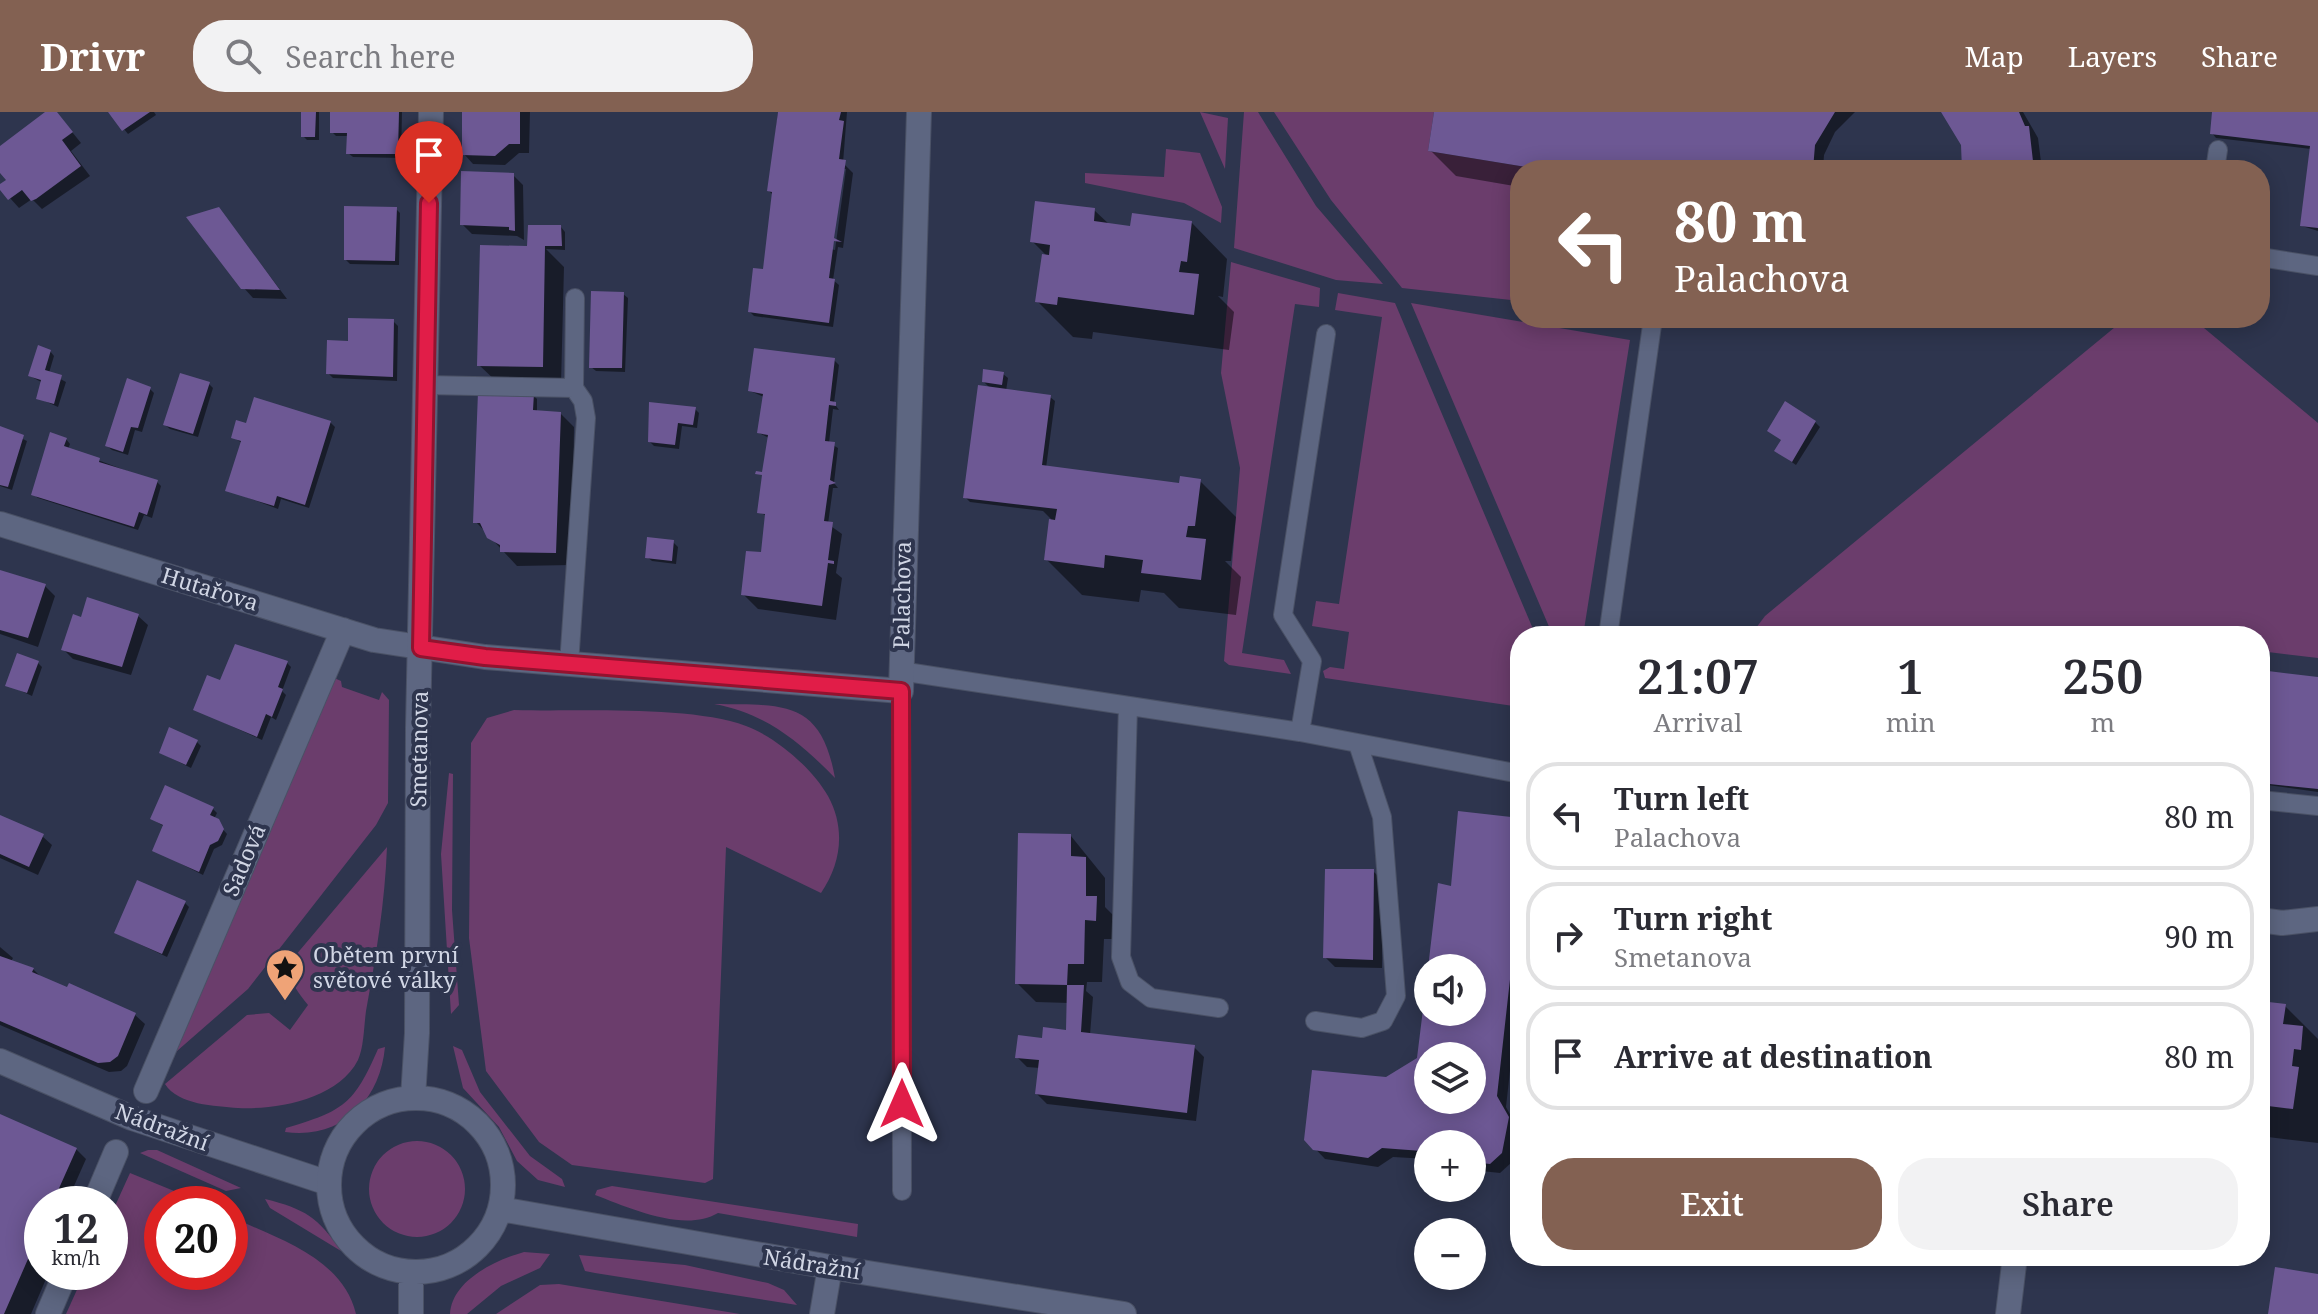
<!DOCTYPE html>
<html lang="en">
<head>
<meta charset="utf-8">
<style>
	body { margin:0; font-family:"Noto Serif",serif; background:#f2f2f3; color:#2b2b33; height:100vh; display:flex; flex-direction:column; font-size:30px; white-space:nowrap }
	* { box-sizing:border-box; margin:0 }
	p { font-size:26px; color:#7c7c81 }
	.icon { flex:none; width:44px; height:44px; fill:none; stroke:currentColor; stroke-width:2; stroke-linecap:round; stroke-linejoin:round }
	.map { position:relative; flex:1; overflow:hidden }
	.drawer { position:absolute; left:1510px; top:514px; width:760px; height:640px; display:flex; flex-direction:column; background:#fff; border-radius:32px; box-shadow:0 4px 20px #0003 }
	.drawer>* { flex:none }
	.banner { position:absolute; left:1510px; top:48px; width:760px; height:168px; border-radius:32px; box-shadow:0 4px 20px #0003; background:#836152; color:#fff; overflow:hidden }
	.fabs { position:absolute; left:1414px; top:842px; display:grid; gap:16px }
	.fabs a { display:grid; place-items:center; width:72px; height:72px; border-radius:50%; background:#fff; box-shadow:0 4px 20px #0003; font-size:40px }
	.speed { position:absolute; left:24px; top:1074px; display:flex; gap:16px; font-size:40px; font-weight:700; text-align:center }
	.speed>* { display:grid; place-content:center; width:104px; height:104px; border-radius:50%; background:#fff; box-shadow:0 4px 20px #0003; line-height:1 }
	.speed small { font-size:20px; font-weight:400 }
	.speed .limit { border:12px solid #d22; background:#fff; color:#111 }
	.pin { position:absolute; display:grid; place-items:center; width:68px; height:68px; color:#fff; margin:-82px -34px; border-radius:50% 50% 50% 0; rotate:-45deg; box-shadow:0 0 8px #0007 }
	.pin .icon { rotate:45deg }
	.me { position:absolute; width:88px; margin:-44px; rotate:0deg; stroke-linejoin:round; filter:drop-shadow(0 0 6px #0008) }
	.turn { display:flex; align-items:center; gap:28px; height:168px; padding:0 32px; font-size:36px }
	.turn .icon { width:104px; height:104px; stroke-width:2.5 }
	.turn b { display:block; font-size:56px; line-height:68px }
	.eta { display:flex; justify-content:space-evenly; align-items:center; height:136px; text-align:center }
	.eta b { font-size:48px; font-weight:600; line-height:56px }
	.button { display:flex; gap:16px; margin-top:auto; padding:16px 32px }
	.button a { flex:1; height:92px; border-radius:32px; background:#836152; color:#fff; font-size:32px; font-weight:600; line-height:92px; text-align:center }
	.button a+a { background:#f2f2f3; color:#2b2b33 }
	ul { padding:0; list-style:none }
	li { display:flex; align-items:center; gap:24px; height:108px; margin:0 16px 12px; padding:0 16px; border:4px solid #e1e1e2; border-radius:32px }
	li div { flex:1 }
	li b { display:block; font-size:30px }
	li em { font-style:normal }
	header { display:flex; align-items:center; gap:48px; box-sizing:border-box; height:112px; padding:0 40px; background:#836152; color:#fff }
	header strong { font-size:38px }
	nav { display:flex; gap:44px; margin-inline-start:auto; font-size:28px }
	.search { width:560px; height:72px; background:#f2f2f3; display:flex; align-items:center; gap:20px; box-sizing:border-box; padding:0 28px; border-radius:32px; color:#7c7c81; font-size:30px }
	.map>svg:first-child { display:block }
</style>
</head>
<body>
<header>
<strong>Drivr</strong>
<div class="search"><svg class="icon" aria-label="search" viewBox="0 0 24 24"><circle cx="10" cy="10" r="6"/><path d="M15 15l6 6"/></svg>Search here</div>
<nav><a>Map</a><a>Layers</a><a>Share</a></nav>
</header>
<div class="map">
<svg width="2318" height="1202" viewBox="0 0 2318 1202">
	<rect width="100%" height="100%" fill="#2e354e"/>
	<path fill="#6b3d6c" d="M1200 0 1228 6 1225 57Z
		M1244 0H1258L1316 94 1383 172 1336 168 1234 136Z
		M1274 0H1434L1428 39 1544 58H1520V189L1402 176 1331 88Z
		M1166 37 1200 41 1222 95 1221 111 1184 91 1085 71V61L1164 65Z
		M1231 150 1320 176 1319 195 1295 192 1242 541 1284 548 1291 562 1229 553 1224 549 1240 356 1221 261Z
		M1338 181 1395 191 1536 524H1520V595L1325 566 1323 559 1330 555 1344 557 1349 520 1312 514 1316 489 1339 492 1382 205 1335 198Z
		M1411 191 1630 228 1583 524H1553Z
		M2126 206H2192L2318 311V546L2260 539V524H1750L1765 504Z
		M332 565 341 569 342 575 379 588 382 580 389 588 388 691 376 713 248 877 169 946Z
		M714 592C783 593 821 587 835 666 800 630 765 601 714 592Z
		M514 598C577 600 689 593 746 614 776 625 812 656 828 684 846 717 841 752 821 781L726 735 713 1067 705 1071 572 1053 539 1030 486 959 469 826 471 631 487 606Z
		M449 661 453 662 452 798 459 893 451 902 441 742Z
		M387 735C385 790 376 844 366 899 364 913 364 935 358 948 338 987 277 998 238 996 215 994 178 993 165 972L247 903 269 901 290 918 308 893C294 875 286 867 295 844Z
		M453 934 462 938 480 980 530 1044 562 1067 565 1075 538 1068 517 1049 499 1015 463 976Z
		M385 935C380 989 341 1028 285 1020L286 1016C344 999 354 992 378 937Z
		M369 1077a48 48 0 1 1 96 0a48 48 0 1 1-96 0Z
		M148 1038H157L241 1076 226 1079 140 1041Z
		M130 1061 206 1092H162V1160H230V1104C276 1127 342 1144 356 1202H66L85 1160H110V1105Z
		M612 1074 858 1112 857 1125 718 1101C684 1121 630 1096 595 1083L597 1078Z
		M265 1087C305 1097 318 1105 341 1139L270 1096Z
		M524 1140 550 1142 540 1156 501 1174 467 1202H450C452 1168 496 1148 524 1140Z
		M579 1143 685 1153 768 1171 784 1178 797 1193 595 1161 585 1159Z
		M559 1172 740 1202H496L540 1173Z"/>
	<path fill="#0007" fill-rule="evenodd" d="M48 0H56L81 31 71 39 90 64 42 97 32 87 19 96 0 75 9 69 0 57V36Z
		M110 0H154L156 3 128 22Z
		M303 0H319V28H307L303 24Z
		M332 0H402L401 46 353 45 348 41 349 24H336L332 20Z
		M464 0H530L529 41H519L505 53 473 52 464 42Z
		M778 0H847L843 51 853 61 843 136 838 135 833 168 839 173 833 215 754 204 750 200 764 160 774 84 769 79ZM842 57H846L835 138 831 137Z
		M1436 0H1855L1835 20 1824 43 1823 58H1520V75L1456 64 1430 38Z
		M1943 0H2023L2038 26 2042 58H1964L1963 33Z
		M2214 0H2318V119L2302 114 2311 37 2216 26 2212 21Z
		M513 63 523 73 524 128 517 124 472 122 462 112Z
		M396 97 400 101 399 153 350 152 346 148Z
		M218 98 228 108 287 187 253 186 243 175Z
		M1094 98 1110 113 1132 116 1192 111 1227 147 1223 185 1218 184 1234 200 1229 238 1093 220 1092 227 1073 225 1037 189 1048 145 1032 129Z
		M561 115 565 120V138L546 137 564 155 561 273 499 272 479 253 532 136Z
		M623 182 628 186 625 260 596 259 591 255Z
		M1890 206H1921L1894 209Z
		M393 209 398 214 397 269 333 266 328 261 350 231Z
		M50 239 54 244 49 261 66 270 58 295 38 286 43 271 30 264Z
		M834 248 839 253 834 291 839 298 833 297 829 331 838 336 834 371 838 376H833L828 412 842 422 836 461 842 466 836 508 758 497 743 482 767 443V404L759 400 769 326 759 321 764 285 750 279Z
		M1003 262 1008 266 1006 279 1050 285 1055 289 1046 356 1180 373 1200 369 1236 405 1231 449H1225L1241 465 1236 503 1179 496 1164 481 1141 478 1139 490 1082 483 1046 447 1051 407 1043 399 970 390 965 385 991 277 984 270Z
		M209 272 213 276 198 325 170 317 165 313Z
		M150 277 154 281 142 320 135 318 128 343 112 338 107 334Z
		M533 283 537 287V300H559L574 315 572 453 517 454 476 410Z
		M695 297 699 301 697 316 682 314 679 337 654 334 650 330Z
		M330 310 335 315 309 396 281 387 278 397 228 378 242 331 233 325 247 314Z
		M1815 310 1820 315 1796 353 1776 339Z
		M0 316 27 329 12 378 0 374Z
		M66 327 70 332 68 337 157 370 161 374 152 406 144 403 138 418 38 386 33 382Z
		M673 430 678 435 676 452 652 449 647 445Z
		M0 460 45 474 55 484 38 535 0 522Z
		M138 504 148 513 131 563 73 547 64 538 82 507Z
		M37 550 42 555 32 584 8 573Z
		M287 551 291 555 282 579 286 583 276 608 271 605 262 628 196 598 221 571Z
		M2260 560 2318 567V680L2260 672Z
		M196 629 201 634 191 656 161 641Z
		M213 697 217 701 214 707 227 722 222 733 214 737 203 763 154 738 165 715 152 707Z
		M0 705 42 724 52 733 38 763 0 746Z
		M1520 709V868L1506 995 1518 1017 1511 1051 1500 1061 1472 1058V1032H1428V1047L1393 1045 1378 1055 1325 1047 1306 1027 1419 947 1428 873V900H1472V856H1430L1452 776ZM1428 944H1472V988H1428Z
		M1071 724 1105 766V795L1115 805 1114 827H1104L1102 870H1087L1086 879 1093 885 1090 923 1194 935 1204 945 1196 1009 1047 992 1037 982 1040 956 1027 955 1017 945 1044 928 1068 920 1069 891 1036 890 1017 871Z
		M1373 759 1383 769 1382 856 1335 855 1325 845Z
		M185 791 189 795 167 845 116 821Z
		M0 835 13 846 10 851 33 857 43 867 135 903 145 912 127 954 121 959 109 960 0 913Z
		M2260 891 2285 894 2318 927V1031L2260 1024Z
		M0 1005 76 1037 86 1047 66 1092H42V1160H49L31 1202H0Z"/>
	<path fill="#6d5894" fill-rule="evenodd" d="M45 0H57L73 20 62 28 81 54 36 87 31 89 22 78 8 88 0 78V72L6 68 0 61V34Z
		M108 0H150L122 19Z
		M301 0H316L315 25H301Z
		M330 0H399L398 42H346L347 21H330Z
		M462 0H520V32H509L495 44 462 43Z
		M778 0H841L839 8 844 9 839 47 846 48 834 126 842 130 834 129 829 166 835 167 829 211 748 200 753 156 763 157 772 80 767 79Z
		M1434 0H1835L1815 33 1813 58H1544L1428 39Z
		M1941 0H2019L2025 14H2029L2034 58H1962L1961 33Z
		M2212 0H2318V116L2300 114 2310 34 2210 22Z
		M461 59 514 61 515 119 509 118V115L460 113Z
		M1035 89 1095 96 1094 109 1130 114 1132 101 1192 109 1187 150 1181 149 1179 160 1199 162 1194 203 1058 185 1057 193 1035 190 1042 142 1049 143 1050 133 1030 130Z
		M344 94 397 95 395 149 344 148Z
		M219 95 280 178 241 177 186 105Z
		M528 113H561L562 134H545L543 255 477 254 480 133 527 134Z
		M591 179 624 180 622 256H589Z
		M348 206 394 207 393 265 326 262 327 228 348 229Z
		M38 233 51 238 45 258 62 263 54 292 36 287 41 268 28 264Z
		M754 236 835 246 830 289 836 290V294L829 293 825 329 835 330 830 368 836 371 829 373 824 409 833 410 828 448 834 449V452L828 451 822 494 741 483 746 439 761 440 765 402 757 401 762 363 755 362 756 359 762 360 768 323 757 321 763 282 748 279Z
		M983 257 1004 260 1002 273 982 270Z
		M180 261 210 270 193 322 163 313Z
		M127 266 151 275 138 316 131 315 123 340 105 334Z
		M978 273 1051 283 1042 353 1179 371 1180 364 1201 367 1195 414H1188L1186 425 1206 427 1201 468 1141 461 1143 448 1105 443 1104 456 1044 448 1049 407 1055 408 1057 397 963 386Z
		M478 280 534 281 533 298 561 300 556 441 500 440V433L487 426 480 411H473Z
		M254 285 331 309 305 393 277 384 274 394 225 379 241 329 231 326 236 308 246 311Z
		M1785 289 1816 309 1792 350 1774 339 1781 328 1767 319Z
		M649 290 696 295 693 313 678 311 675 333 648 330Z
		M0 314 24 323 8 375 0 373Z
		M50 320 67 326 64 334 100 346 99 350 158 368 147 403 139 400 134 415 31 383Z
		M647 425 674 428 672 449 645 446Z
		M0 458 46 472 28 526 0 518Z
		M87 485 139 502 122 555 61 538 73 502 81 505Z
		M235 532 288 549 278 575 283 577 272 605 266 602 257 625 193 598 207 563 220 568Z
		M17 541 39 549 27 581 5 574Z
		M2260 558 2318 565V677L2260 671Z
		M169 615 198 628 186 653 159 641Z
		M165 673 214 695 210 703 219 707 224 717 218 729 210 733 199 760 152 739 163 713 150 707Z
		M1458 699 1520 706V778L1497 984 1509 1005 1502 1041 1490 1052 1472 1050V1032H1428V1047L1422 1039 1382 1036 1368 1046 1313 1038 1304 1028 1312 958 1386 965 1417 946 1426 873 1428 900H1472V856H1428L1438 771 1451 774ZM1428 944H1472V988H1428Z
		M0 703 44 722 29 755 0 742Z
		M1018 721 1071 722V744L1086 745V784H1097L1096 809 1085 808 1084 852H1068L1067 873 1015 872Z
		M1325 757H1374L1373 848 1323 846Z
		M137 768 186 789 162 842 114 821Z
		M0 844 34 856 32 860 67 875 69 871 136 901 118 944 110 950 98 951 0 909Z
		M1067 873H1084L1081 920 1195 933 1187 1001 1035 982 1039 948 1015 946 1018 923 1042 926 1043 915 1066 918Z
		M2260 889 2286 892 2283 912 2303 914 2301 938 2294 937 2292 954 2299 955 2293 997 2260 993Z
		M0 1002 77 1036 52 1092H42V1115L4 1202H0Z
		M2275 1155 2318 1162V1202H2268Z"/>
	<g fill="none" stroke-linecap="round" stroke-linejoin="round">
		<defs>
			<path id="lane" d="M2215 58 2218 38
				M2260 145 2318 154
				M426 273 574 276
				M1608 524 1653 206
				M569 552 586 306 583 289 574 276 575 186
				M900 559 1300 620 1520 662
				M901 579 902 1079
				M1128 594 1121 845 1130 870 1151 886 1219 896
				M1300 620 1312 549 1283 503 1326 222
				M2260 688 2318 694
				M1315 909 1362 916 1383 909 1396 884 1382 705 1358 632"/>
			<path id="street" d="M0 412 374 528 485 545 901 579 919 0
				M2260 808 2282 811 2318 807
				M0 949 132 1006 328 1071
				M146 979 343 518
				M94 1092 116 1040
				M48 1202 66 1160
				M822 1202 830 1155
				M2008 1202 2015 1144"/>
			<path id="secondary" d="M329 1073a87 87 0 1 1 174 0a87 87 0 1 1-174 0Z
				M413 986 417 921 418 615 431 0
				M500 1097 830 1155 1124 1202
				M411 1161V1202"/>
		</defs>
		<use href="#lane" stroke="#4a5165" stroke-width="20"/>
		<use href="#street" stroke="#4a5165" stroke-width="26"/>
		<use href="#secondary" stroke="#4a5165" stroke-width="26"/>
		<use href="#lane" stroke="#5d6681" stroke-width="18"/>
		<use href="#street" stroke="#5d6681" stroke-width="24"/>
		<use href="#secondary" stroke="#5d6681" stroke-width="24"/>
	</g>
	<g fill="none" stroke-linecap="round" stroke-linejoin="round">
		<defs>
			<path id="route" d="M429 91 421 536 485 545 901 579 902 992"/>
		</defs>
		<use href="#route" stroke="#92132f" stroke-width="20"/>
		<use href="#route" stroke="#e11d48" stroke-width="14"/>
	</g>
	<defs>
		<symbol id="sight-pin" viewBox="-11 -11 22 30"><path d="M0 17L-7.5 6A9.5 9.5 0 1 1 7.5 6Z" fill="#efa377" stroke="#2e354e"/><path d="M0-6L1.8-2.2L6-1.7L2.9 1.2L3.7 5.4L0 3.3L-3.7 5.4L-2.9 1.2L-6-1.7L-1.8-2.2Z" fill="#111"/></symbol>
	</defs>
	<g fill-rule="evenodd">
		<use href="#sight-pin" x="263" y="834" width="44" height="60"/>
	</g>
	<g text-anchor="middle" stroke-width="8" stroke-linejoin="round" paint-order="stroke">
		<g font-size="22" fill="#d1d6e5" stroke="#2e354e">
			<text transform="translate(210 477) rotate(17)" y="8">Hutařova</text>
			<text transform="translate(902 483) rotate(-89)" y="8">Palachova</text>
			<text transform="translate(419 637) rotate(-89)" y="8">Smetanova</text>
			<text transform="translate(244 748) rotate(-67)" y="8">Sadová</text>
			<text transform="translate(162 1015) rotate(20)" y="8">Nádražní</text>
			<text transform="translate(812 1152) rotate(9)" y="8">Nádražní</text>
		</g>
		<g font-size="22" fill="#d1d6e5" stroke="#2e354e" text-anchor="start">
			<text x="313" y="851">Obětem první<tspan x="313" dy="25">světové války</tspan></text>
		</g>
	</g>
</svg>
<div class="fabs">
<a><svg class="icon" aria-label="sound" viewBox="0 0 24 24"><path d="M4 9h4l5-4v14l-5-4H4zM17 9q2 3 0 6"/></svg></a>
<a><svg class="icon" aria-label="layers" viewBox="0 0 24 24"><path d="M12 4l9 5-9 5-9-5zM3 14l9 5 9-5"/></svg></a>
<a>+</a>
<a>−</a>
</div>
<div class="speed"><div>12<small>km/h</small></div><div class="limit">20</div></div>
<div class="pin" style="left:429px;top:91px;background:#d93025"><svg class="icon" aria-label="arrive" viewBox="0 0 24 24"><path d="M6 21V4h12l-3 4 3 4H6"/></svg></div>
<svg class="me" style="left:902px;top:992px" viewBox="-20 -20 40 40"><path d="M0-17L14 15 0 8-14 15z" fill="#e11d48" stroke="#fff" stroke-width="4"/></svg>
<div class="banner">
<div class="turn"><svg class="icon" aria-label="left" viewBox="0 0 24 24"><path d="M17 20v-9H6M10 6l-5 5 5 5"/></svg><div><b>80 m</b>Palachova</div></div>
</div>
<section class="drawer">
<div class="eta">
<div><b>21:07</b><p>Arrival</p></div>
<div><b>1</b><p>min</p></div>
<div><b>250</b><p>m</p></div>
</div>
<ul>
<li><svg class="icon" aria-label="left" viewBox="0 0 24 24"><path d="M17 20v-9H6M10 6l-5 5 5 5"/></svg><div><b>Turn left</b><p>Palachova</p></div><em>80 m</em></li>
<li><svg class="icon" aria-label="right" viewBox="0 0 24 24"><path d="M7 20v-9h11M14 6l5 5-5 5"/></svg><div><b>Turn right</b><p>Smetanova</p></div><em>90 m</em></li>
<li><svg class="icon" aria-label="arrive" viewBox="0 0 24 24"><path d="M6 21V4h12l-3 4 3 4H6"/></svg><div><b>Arrive at destination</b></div><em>80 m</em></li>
</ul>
<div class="button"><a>Exit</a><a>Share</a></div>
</section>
</div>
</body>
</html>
